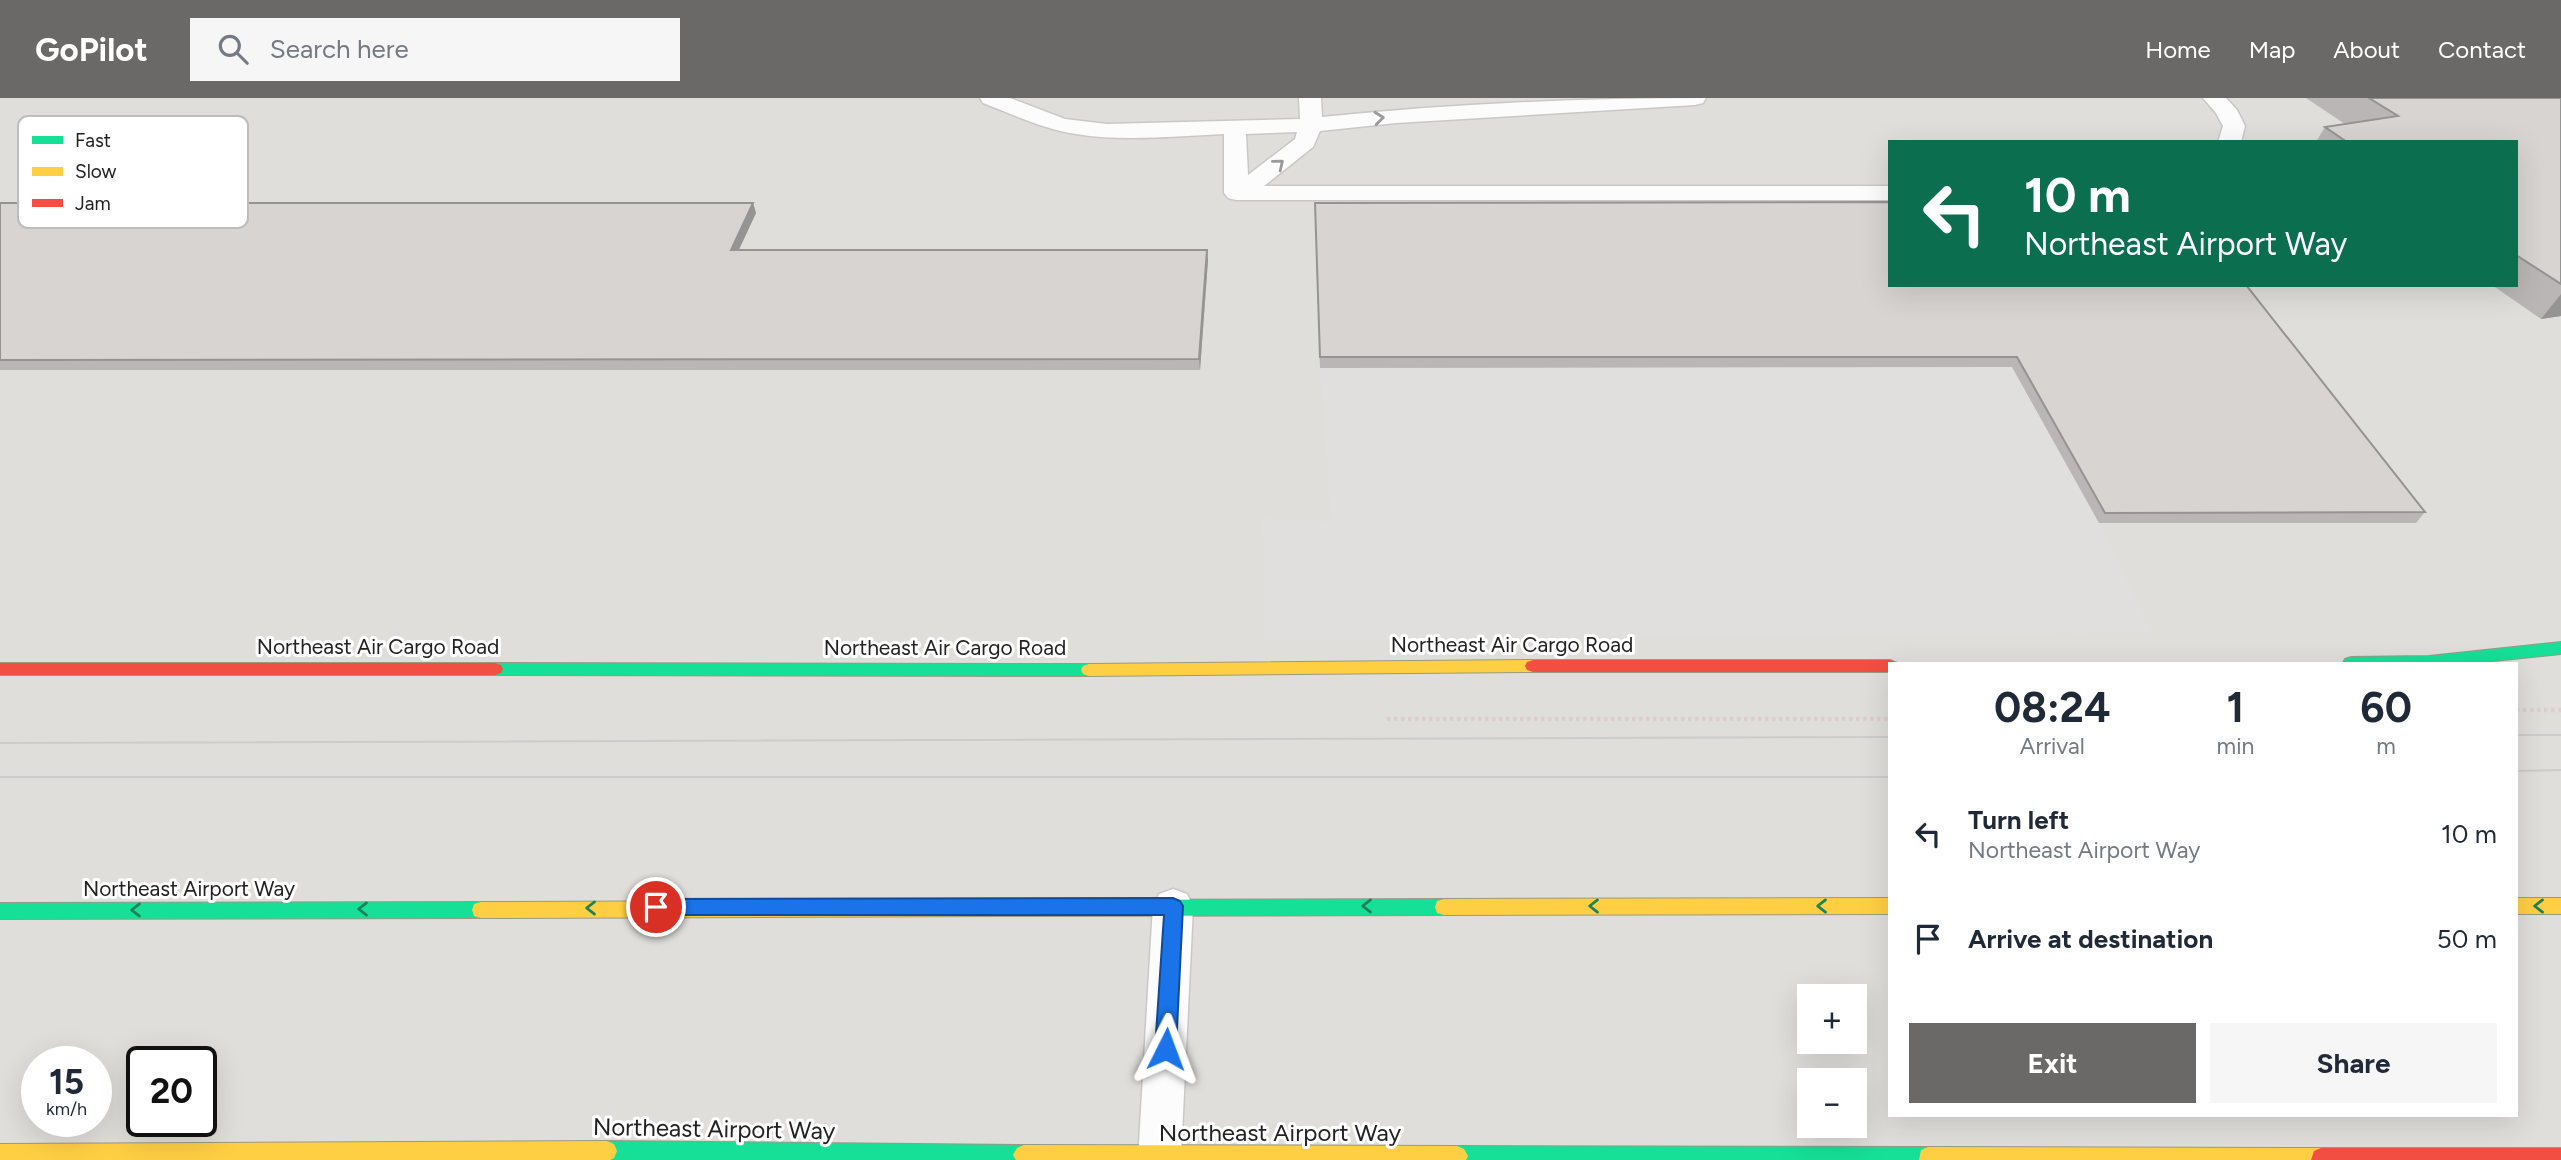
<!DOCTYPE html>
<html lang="en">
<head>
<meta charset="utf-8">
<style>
	body { margin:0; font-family:Figtree,sans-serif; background:#f6f6f7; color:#1f2937; height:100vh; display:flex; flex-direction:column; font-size:26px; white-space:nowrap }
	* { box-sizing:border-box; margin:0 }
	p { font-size:23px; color:#747a83 }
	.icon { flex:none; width:38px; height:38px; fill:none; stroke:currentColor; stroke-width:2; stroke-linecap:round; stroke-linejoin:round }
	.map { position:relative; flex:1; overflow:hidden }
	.side { position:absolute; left:1888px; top:564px; width:630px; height:455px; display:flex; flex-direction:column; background:#fff; border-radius:0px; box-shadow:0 7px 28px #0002 }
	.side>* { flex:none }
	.top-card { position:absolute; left:1888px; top:42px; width:630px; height:147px; border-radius:0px; box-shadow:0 7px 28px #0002; background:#0b6e4f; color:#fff; overflow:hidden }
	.tools { position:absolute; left:1797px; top:886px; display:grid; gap:14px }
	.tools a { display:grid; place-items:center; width:70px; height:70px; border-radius:0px; background:#fff; box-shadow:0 7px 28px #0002; font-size:35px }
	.speed { position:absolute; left:21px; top:948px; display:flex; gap:14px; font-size:35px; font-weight:700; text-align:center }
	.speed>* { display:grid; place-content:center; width:91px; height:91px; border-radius:50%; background:#fff; box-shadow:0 7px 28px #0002; line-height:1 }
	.speed small { font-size:18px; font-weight:400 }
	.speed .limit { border:4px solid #111; border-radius:10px; background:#fff; color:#111 }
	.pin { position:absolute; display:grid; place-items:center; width:60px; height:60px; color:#fff; margin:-30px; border:4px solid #fff; border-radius:50%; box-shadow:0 2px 7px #0007 }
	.me { position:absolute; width:77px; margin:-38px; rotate:3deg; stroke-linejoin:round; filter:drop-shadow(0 0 5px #0008) }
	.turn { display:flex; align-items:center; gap:24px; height:147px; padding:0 21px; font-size:32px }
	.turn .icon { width:91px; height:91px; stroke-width:2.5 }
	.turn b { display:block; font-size:49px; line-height:60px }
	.eta { display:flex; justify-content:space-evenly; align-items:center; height:119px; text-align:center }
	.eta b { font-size:42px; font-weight:700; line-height:49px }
	.button { display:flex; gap:14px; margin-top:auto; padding:14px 21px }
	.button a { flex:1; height:80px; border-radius:0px; background:#6a6968; color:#fff; font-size:28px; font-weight:700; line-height:80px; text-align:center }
	.button a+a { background:#f6f6f7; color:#1f2937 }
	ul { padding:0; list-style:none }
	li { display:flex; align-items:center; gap:21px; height:105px; padding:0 21px }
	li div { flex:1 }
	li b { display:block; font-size:26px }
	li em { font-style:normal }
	header { display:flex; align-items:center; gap:42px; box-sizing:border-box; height:98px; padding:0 35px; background:#6a6968; color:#fff }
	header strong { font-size:33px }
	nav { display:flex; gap:38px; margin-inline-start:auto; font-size:24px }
	.search { width:490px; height:63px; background:#f6f6f7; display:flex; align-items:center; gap:18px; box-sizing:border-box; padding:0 24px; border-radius:0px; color:#747a83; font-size:26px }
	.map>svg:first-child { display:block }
</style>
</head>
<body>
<header>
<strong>GoPilot</strong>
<div class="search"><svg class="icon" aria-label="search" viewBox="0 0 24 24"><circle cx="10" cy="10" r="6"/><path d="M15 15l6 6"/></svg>Search here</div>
<nav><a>Home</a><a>Map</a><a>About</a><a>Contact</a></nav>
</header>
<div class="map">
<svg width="2561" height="1062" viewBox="0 0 2561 1062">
	<rect width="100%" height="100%" fill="#f0eeeb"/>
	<path fill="#e0deda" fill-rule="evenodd" d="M0 0H2561V1062H0ZM1890 44H2516V187H1890ZM1890 565H2516V1017H1890ZM1810 898H1855V943H1810ZM37 964H96V1024H37ZM142 964H201V1024H142ZM1810 982H1855V1027H1810Z"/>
	<path fill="#e0dfde" d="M2012 269 2099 425 2152 535 1265 542 1262 420 1331 424 1320 270Z"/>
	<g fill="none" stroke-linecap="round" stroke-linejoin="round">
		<defs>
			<path id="lane" d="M980 0H1010L1065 21 1107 26 1300 21 1299 0H1321L1322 19C1450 6 1577 0 1706 0L1703 5 1695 7 1396 25 1320 33 1313 49 1264 88H1890V102H1236L1228 100 1224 95V36C1175 38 1124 44 1076 36 1043 31 1014 17 983 5ZM1297 34 1295 41 1248 77 1246 36Z
				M2203 0H2226L2237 12 2245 28 2241 44H2218L2223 28 2216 15Z
				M1173 791 1187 796 1193 808 1181 1058 1180 1062H1138L1153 808 1159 796Z"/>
			<path id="fast" d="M2561 544V556L2474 565H2343L2345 561 2351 559 2429 558Z
				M495 565 1089 566 1095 568 1097 572 1095 576 1089 578 495 577 489 575 487 571 489 567Z
				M1444 801 1451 803 1453 809 1451 815 1444 817 995 818 988 816 986 810 988 804 995 802Z
				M481 804 488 806 490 812 488 818 481 820 0 821V805Z
				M607 1043 1024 1047 1031 1050 1035 1057 1032 1062H604L600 1060 597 1053 600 1046Z
				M1457 1048 1928 1049 1935 1052 1939 1059 1937 1062H1448L1446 1058 1450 1051Z"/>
			<path id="slow" d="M1533 562 1539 564 1541 568 1539 572 1533 574 1089 578 1083 576 1081 572 1083 568 1089 566Z
				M1890 800V816L1444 817 1437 815 1435 809 1437 803 1444 801Z
				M2516 800H2561V816H2516Z
				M995 802 1002 804 1004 810 1002 816 995 818 481 820 474 818 472 812 474 806 481 804Z
				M607 1043 614 1046 617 1053 614 1060 610 1062H0V1046Z
				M1024 1047 1457 1048 1464 1051 1468 1058 1466 1062H1016L1013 1057 1017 1050Z
				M1928 1049 2321 1050 2328 1053 2332 1060 2331 1062H1919L1921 1052Z"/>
			<path id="jam" d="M1533 562H1890L1897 565H1890V574H1533L1527 572 1525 568 1527 564Z
				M0 565H495L501 567 503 571 501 575 495 577H0Z
				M2321 1050H2561V1062H2311L2314 1053Z"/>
		</defs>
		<use href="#lane" stroke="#c9c8c7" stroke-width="3"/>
		<use href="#fast" stroke="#999a82" stroke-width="2"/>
		<use href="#slow" stroke="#999a82" stroke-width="2"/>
		<use href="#jam" stroke="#999a82" stroke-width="2"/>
		<path stroke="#dccecd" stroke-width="4.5" stroke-dasharray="3.5 3.5" stroke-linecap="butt" d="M2516 612H2561
			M1387 621H1890"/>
		<use href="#lane" fill="#fdfcfc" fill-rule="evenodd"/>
		<use href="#fast" fill="#16e098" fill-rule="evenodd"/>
		<use href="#slow" fill="#ffcf43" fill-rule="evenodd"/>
		<use href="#jam" fill="#f24e42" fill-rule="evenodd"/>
		<path stroke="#ccc" stroke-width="2" d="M2516 637H2561
			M0 645 1890 639
			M2516 673 2561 672
			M0 679H1890"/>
	</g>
	<path fill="#b9b6b5" d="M2306 0H2561V218L2541 221 2492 187H2516V44H2316L2325 29 2345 26Z
		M1890 104 2425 414 2416 425H2099L2012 269 1320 270 1315 115Z
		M0 105H753L756 115 739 152 1208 162 1200 272H0Z"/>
	<path fill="#969493" d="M753 105 756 115 734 162 731 152Z
		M1207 152 1208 162 1200 272 1199 261Z
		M2561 196V218L2541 221Z"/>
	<path fill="#d7d4d2" stroke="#969493" stroke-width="2" d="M2369 0H2561V186L2516 157V44H2347L2325 29 2398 18Z
		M1890 104V187H2246L2425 414 2105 415 2017 259H1320L1315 105Z
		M0 105H753L731 152H1207L1199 261 0 262Z"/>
	<defs><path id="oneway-chevron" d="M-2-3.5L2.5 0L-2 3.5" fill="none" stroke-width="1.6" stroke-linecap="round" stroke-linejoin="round" transform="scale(1.75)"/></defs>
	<g stroke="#9a9a9a">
		<use href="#oneway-chevron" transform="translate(1379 20) rotate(-6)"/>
		<use href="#oneway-chevron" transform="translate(1279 66) rotate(-39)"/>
	</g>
	<g stroke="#1c815d">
		<use href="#oneway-chevron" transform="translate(1367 808) rotate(180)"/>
		<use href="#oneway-chevron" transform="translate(1594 808) rotate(180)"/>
		<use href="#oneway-chevron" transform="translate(1822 808) rotate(180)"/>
		<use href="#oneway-chevron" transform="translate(2539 808) rotate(180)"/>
		<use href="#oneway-chevron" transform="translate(591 810) rotate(180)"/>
		<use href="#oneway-chevron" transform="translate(363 811) rotate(180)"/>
		<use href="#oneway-chevron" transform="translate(136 812) rotate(180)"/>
	</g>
	<path fill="#1a73e8" stroke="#114b97" stroke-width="2" d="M1173 800 1180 803 1183 808 1176 951 1173 958 1166 961 1158 958 1155 951 1164 817H656L650 815 647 809 650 803 656 801Z"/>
	<g text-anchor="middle" stroke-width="6" stroke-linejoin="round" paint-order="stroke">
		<g font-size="21" fill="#222" stroke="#fff">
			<text x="1512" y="554">Northeast Air Cargo Road</text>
			<text x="378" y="556">Northeast Air Cargo Road</text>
			<text x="945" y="557">Northeast Air Cargo Road</text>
			<text x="189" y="798">Northeast Airport Way</text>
		</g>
		<g font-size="24" fill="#222" stroke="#fff">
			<text transform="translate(714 1031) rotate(1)" y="8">Northeast Airport Way</text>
			<text x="1280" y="1043">Northeast Airport Way</text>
		</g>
	</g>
	<rect x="18" y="18" width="230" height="112" rx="10" fill="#fff" stroke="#bdbdbd" stroke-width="2"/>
	<rect x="32" y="38" width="31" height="8" fill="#16e098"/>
	<rect x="32" y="69" width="31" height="9" fill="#ffcf43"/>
	<rect x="32" y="101" width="31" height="8" fill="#f24e42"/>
	<g font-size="19" fill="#222">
		<text x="75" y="49">Fast</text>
		<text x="75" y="80">Slow</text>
		<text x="75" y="112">Jam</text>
	</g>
</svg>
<div class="tools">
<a>+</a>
<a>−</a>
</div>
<div class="speed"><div>15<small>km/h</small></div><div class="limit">20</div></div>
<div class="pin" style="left:656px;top:809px;background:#d93025"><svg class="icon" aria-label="arrive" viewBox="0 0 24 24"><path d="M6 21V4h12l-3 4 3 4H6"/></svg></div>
<svg class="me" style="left:1166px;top:951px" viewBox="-20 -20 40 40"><path d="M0-17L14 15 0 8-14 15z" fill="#1a73e8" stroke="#fff" stroke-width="4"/></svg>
<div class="top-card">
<div class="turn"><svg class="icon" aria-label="left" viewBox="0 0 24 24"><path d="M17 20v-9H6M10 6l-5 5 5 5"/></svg><div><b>10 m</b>Northeast Airport Way</div></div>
</div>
<section class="side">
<div class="eta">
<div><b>08:24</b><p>Arrival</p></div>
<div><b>1</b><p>min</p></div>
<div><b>60</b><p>m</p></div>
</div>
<ul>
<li><svg class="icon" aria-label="left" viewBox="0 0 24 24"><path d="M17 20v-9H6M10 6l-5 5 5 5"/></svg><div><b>Turn left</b><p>Northeast Airport Way</p></div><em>10 m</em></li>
<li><svg class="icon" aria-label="arrive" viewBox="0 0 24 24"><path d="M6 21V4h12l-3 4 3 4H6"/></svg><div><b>Arrive at destination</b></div><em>50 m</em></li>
</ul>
<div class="button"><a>Exit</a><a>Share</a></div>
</section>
</div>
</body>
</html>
